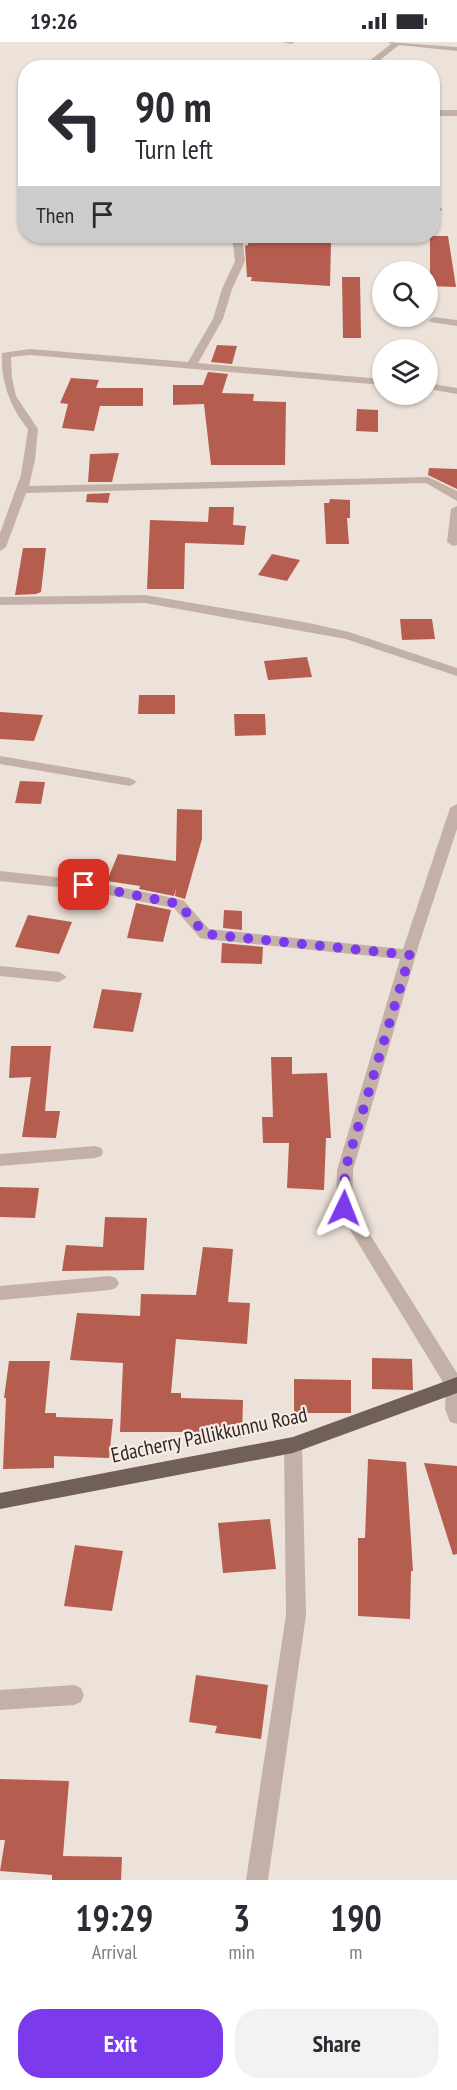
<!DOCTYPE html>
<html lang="en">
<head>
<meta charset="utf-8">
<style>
	body { margin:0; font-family:"PT Sans Narrow",sans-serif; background:#f2f2f3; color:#2b2b33; height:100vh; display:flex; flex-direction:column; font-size:22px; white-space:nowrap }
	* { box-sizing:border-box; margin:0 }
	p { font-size:20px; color:#7c7c81 }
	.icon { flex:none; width:33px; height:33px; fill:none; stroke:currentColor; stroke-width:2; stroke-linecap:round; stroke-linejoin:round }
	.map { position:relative; height:1838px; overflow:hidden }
	.side { display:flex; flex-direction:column; background:#fff; flex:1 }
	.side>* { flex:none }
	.guide { position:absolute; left:18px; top:18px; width:422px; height:183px; border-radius:24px; box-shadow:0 2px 4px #0004; background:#fff; color:#2b2b33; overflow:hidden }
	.buttons { position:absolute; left:372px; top:219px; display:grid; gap:12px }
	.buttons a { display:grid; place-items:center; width:66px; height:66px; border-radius:50%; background:#fff; box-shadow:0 2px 4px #0004; font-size:30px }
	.pin { position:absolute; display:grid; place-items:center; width:51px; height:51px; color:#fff; margin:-26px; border-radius:12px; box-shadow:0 3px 9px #0006 }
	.me { position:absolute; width:66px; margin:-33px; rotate:2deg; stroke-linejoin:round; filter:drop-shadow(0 0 4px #0008) }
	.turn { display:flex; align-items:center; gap:21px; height:126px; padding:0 18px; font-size:27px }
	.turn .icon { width:78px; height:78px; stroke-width:2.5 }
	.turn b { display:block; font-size:42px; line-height:51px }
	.then { display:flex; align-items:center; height:57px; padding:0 18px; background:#0003; gap:12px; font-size:22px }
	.eta { display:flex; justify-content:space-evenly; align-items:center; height:102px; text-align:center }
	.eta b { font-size:36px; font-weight:700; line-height:42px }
	.cta { display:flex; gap:12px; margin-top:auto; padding:12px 18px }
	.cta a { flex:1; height:69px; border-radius:24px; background:#7c3aed; color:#fff; font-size:24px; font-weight:700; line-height:69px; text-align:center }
	.cta a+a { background:#f2f2f3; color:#2b2b33 }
	.status { display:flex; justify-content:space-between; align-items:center; height:42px; padding:0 30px; background:#fff; direction:ltr }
	.status svg { height:16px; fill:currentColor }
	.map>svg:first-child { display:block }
</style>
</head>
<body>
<div class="status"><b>19:26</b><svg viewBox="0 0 49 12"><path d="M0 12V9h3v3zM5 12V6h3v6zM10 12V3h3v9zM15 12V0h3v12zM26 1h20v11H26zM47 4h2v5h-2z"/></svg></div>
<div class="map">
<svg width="457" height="1838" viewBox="0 0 457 1838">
	<rect width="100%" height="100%" fill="#ede2d9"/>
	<path fill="#b55d4f" d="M249 194H322L323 200 331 201 330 244 251 239 252 235H247L245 204 248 203Z
		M430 194H448L456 245 430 244Z
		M342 235H360L361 296H343Z
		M217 303 237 304 232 322 211 320Z
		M208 330 228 332 222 351 254 352 253 359 286 360 285 423H211L204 362 173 363V343H203Z
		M71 336 99 338 96 346H143V364H100L94 389 62 386 68 362 60 361Z
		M357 367 378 368V390L356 389Z
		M119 411 112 440H88L90 412Z
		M429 426 457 427V447L428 433Z
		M110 451 108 461 86 460 87 452Z
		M330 457 350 458V476H347L349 502H326L324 461H329Z
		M209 465H234L233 483 246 484 244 503 185 501 184 547H147L150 478 208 480Z
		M23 506H46L41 550 36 552 15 553Z
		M272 512 300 518 287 539 258 533Z
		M400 577H432L435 597 402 598Z
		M307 615 312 635 268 638 264 619Z
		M139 653H175V672H138Z
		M0 670 43 673 34 699 0 697Z
		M234 672H265L266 693 235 694Z
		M20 739 45 740 41 762 15 761Z
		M177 767 202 768V797L185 857 175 854 176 846 174 854 139 847 140 844 107 839 118 812 176 819Z
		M136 861 171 868 163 900 127 896Z
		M224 868 242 869V888L223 886Z
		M28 873 72 880 59 912 15 905Z
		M222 901 263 905 262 922 221 921Z
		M102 947 142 951 133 990 93 986Z
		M11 1004H51L45 1069H60L56 1096 22 1095 31 1035 9 1036Z
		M271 1015H292V1032L327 1031 331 1096H326L324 1148 287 1146 289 1101H263L262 1075H273Z
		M0 1145 39 1146 35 1176 0 1175Z
		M105 1175 147 1176 144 1228 62 1229 66 1203 103 1205Z
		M203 1205 233 1207 228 1260 250 1261 247 1302 176 1297 171 1351H181V1356L243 1358 242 1396 202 1394V1390H120L123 1321 70 1318 77 1271 140 1274 141 1252 196 1253Z
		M372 1316 412 1317 413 1348 372 1347Z
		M9 1319H50L45 1371H56V1375L113 1377 109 1416 54 1414V1426L3 1427 6 1356H4Z
		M294 1337 351 1338V1371H294Z
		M368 1417 406 1420 413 1529H411L410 1577 358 1574V1496H365Z
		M424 1421 457 1424V1512L453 1513Z
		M270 1477 276 1527 223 1531 218 1481Z
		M75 1503 123 1509 112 1569 64 1564Z
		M196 1633 268 1643 261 1697 215 1691 217 1684 189 1680Z
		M0 1737 69 1739 63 1814 122 1815 121 1838H52V1833L0 1829 5 1798H0Z"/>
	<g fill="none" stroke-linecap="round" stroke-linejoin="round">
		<path fill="#c3b1a7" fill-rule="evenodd" d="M282 0H295L291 2Z
			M388 0 457 5V9L399 3 370 26H360L391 2Z
			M432 68H457V74H432Z
			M432 165 441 166 443 168 432 171Z
			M232 194H242L245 219 232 247 223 277 198 321 382 337V343L30 313 11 315 12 336 16 354 38 387 35 418 29 444 428 435 457 449V459L426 441 26 451 6 505 0 509V491L21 433 28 387C11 367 0 338 2 311L30 307 188 320 213 277 222 247 235 219Z
			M434 275 457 278V284L430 280 429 278Z
			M428 341 457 346V352L428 347Z
			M457 464V503L453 504 447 500 451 467Z
			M145 553 304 580 349 590 457 626V634L346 597 145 561 0 563V555Z
			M0 714 130 736 137 740 130 744 0 722Z
			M457 762V787L420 899 353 1128 352 1164 457 1331V1382L450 1380 445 1367 446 1345 336 1165 337 1128 400 917 205 897 200 896 174 866 84 848 0 839V829L84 838 179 857 184 859 209 887 403 907 450 766Z
			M0 924 59 930 67 935 59 940 0 934Z
			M95 1104 101 1106 103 1110 101 1114 95 1116 0 1124V1112Z
			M110 1234 116 1236 119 1241 116 1246 110 1248 0 1258V1244Z
			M293 1395 300 1397 302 1403 306 1573 268 1838H246L286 1573 284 1403 286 1397Z
			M74 1643 81 1646 84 1653 81 1660 74 1663 0 1668V1648Z"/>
		<path fill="#715f59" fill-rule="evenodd" d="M457 1335V1351L293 1411 0 1467V1451L293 1395Z"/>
	</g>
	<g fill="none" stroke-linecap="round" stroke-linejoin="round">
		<path stroke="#7c3aed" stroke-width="10" stroke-dasharray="0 18" d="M84 843 179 862 205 892 410 913 345 1128 344 1166"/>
	</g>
	<g text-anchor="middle" stroke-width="4.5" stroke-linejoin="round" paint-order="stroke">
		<g font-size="21" fill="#312927" stroke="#f6ece5">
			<text transform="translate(209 1393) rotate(-12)" y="7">Edacherry Pallikkunnu Road</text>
		</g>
	</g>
</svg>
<div class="buttons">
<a><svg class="icon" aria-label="search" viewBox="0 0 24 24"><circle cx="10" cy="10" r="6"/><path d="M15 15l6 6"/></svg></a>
<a><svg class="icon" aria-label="layers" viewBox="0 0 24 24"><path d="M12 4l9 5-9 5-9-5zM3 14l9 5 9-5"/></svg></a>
</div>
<div class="pin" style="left:84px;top:843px;background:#d93025"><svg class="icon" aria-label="arrive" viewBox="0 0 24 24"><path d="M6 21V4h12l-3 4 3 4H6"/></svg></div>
<svg class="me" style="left:344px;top:1166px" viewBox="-20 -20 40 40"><path d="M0-17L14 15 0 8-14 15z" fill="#7c3aed" stroke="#fff" stroke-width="4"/></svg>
<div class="guide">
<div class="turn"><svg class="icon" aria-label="left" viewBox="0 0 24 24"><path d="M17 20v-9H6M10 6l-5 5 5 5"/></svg><div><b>90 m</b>Turn left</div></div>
<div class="then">Then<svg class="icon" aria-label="arrive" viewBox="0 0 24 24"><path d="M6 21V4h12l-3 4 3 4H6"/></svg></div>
</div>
</div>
<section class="side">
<div class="eta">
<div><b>19:29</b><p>Arrival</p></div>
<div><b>3</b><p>min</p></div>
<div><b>190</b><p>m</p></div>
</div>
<div class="cta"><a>Exit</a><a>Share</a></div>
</section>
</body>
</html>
